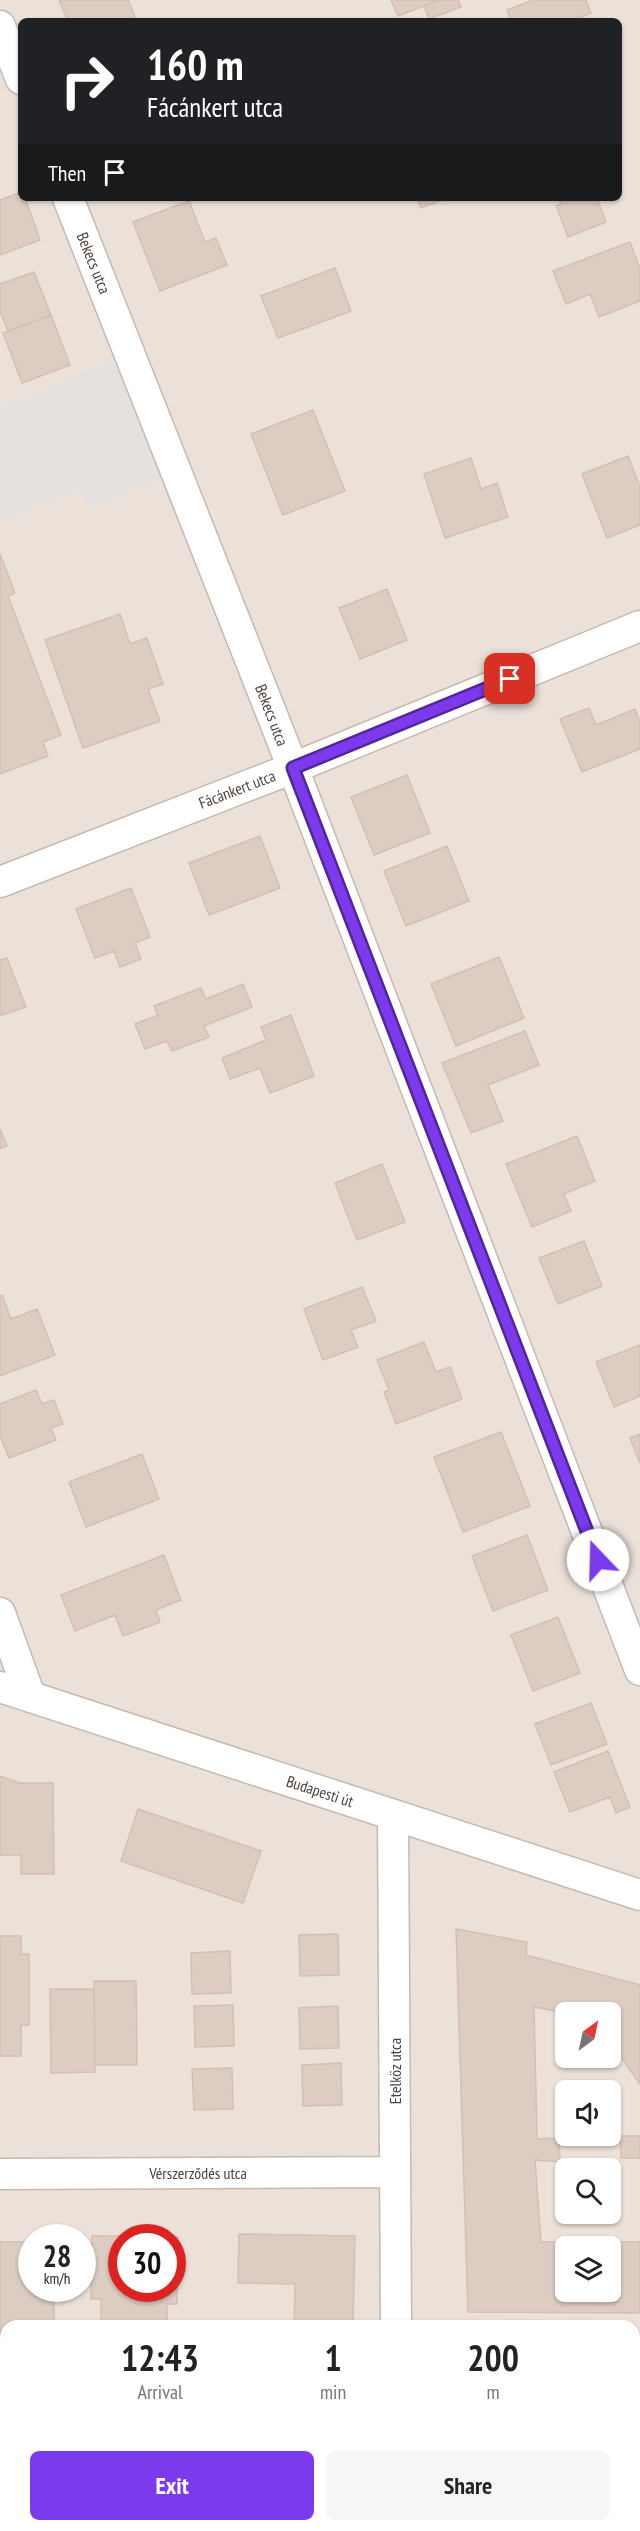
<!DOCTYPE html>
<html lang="en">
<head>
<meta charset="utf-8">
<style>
	body { margin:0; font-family:"PT Sans Narrow",sans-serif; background:#f6f6f6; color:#222; height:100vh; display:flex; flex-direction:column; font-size:22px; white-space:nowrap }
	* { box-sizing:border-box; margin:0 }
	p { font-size:20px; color:#767676 }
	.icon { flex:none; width:33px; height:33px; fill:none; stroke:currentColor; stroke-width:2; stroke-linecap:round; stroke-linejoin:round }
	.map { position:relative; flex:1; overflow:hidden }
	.side { position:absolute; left:0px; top:2320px; width:640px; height:212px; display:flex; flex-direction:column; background:#fff; border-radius:18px 18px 0 0; box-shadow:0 2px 4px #0004 }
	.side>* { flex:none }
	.hud { position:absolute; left:18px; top:18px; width:604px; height:183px; border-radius:9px; box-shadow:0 2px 4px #0004; background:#202124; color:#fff; overflow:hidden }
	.needle { width:39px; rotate:33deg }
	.fabs { position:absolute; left:555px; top:2002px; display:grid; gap:12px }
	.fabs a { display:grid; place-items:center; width:66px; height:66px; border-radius:9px; background:#fff; box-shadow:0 2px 4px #0004; font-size:30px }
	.speed { position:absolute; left:18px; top:2224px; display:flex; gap:12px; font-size:30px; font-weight:700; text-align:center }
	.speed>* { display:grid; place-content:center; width:78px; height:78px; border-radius:50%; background:#fff; box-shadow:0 2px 4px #0004; line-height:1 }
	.speed small { font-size:15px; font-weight:400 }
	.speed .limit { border:9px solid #d22; background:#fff; color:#111 }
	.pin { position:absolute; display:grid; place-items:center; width:51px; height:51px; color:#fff; margin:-26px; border-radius:12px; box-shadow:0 3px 9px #0006 }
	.me { position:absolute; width:66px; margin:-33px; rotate:339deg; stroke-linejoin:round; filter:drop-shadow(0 0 4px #0008) }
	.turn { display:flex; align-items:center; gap:21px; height:126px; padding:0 30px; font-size:27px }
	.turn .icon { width:78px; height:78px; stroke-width:2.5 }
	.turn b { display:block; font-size:42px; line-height:51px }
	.then { display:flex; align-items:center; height:57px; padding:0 30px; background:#0003; gap:12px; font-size:22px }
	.eta { display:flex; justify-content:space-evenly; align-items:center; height:102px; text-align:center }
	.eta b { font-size:36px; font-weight:700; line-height:42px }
	.button { display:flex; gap:12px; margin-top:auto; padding:12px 30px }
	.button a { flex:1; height:69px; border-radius:9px; background:#7c3aed; color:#fff; font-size:24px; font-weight:700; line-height:69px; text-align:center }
	.button a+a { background:#f6f6f6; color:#222 }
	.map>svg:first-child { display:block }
</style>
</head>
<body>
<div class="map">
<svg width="640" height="2531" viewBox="0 0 640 2531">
	<rect width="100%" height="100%" fill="#f6f0eb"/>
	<path fill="#ebe1d8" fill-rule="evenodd" d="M0 0H640V2531H0ZM21 21H620V198H21ZM566 2013H610V2058H566ZM566 2091H610V2136H566ZM566 2169H610V2214H566ZM32 2238H82V2289H32ZM122 2238H172V2289H122ZM566 2247H610V2292H566ZM6 2326H634V2526H6Z"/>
	<path fill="#dfedb1" d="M634 2381H640V2531H409V2526H634Z"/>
	<path fill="#e5e1df" d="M129 352 177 473 90 509 80 489 0 524V408Z"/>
	<path fill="#dcccc2" stroke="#d5bfb1" stroke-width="1.5" fill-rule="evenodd" d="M59 0H128L137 21H68Z
		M391 0H439L398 16Z
		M439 0H458L461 7 429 19 424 6Z
		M533 0H586L591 13 572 21H511L507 10Z
		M21 192V198H25L40 240 0 255V200Z
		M417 198H447L421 208Z
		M559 198H597L606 222 568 237 556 206 561 204Z
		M189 201 205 242 216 238 227 265 160 291 133 222Z
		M630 242 640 269V301L599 317 590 294 566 304 553 271Z
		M335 268 351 311 278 338 261 296Z
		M34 272 51 315 8 331 0 311V284Z
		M51 315 70 365 22 383 3 333Z
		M313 410 345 491 283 515 251 434Z
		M628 456 640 487V525L607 538 582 474Z
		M471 458 481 489 497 483 508 517 445 538 424 474Z
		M0 554 15 593 8 596 61 735 43 742 48 756 0 774Z
		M387 589 407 640 360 659 339 608Z
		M120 614 130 644 147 638 163 684 148 689 160 721 83 748 45 640Z
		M589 708 596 725 635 709 640 722V749L582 772 560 719Z
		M407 775 430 833 374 855 351 797Z
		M260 836 280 888 209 915 189 863Z
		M447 846 469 901 406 926 384 871Z
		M131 888 150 937 135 943 141 959 120 967 114 951 95 958 76 909Z
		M499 957 524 1018 456 1046 431 984Z
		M7 958 26 1007 0 1016V960Z
		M243 984 252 1007 204 1026 209 1037 172 1051 167 1041 145 1049 135 1024 158 1015 154 1006 201 988 206 999Z
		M291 1015 314 1076 270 1093 260 1068 230 1079 222 1058 266 1040 261 1027Z
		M525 1031 539 1065 488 1085 503 1121 471 1133 442 1063Z
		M0 1129 7 1146 0 1149Z
		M577 1136 595 1181 564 1194 571 1211 532 1227 506 1164Z
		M382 1164 405 1222 357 1240 335 1183Z
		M584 1241 602 1286 558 1304 539 1258Z
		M362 1287 376 1321 351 1330 358 1347 323 1360 304 1309Z
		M2 1295 11 1319 37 1309 55 1355 0 1376V1296Z
		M424 1342 436 1372 450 1367 462 1399 396 1424 384 1392 389 1390 377 1360Z
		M640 1345V1396L614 1407 596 1362Z
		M36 1390 42 1404 54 1400 63 1424 51 1428 56 1440 9 1458 0 1436V1404Z
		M501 1432 530 1506 463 1532 434 1457Z
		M640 1434V1463L630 1438Z
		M142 1454 159 1499 86 1527 69 1482Z
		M527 1535 548 1590 493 1611 472 1556Z
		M164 1555 181 1600 156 1610 160 1622 123 1636 115 1615 75 1631 61 1595Z
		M558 1617 580 1673 533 1691 511 1635Z
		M591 1703 607 1744 551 1765 535 1724Z
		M608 1751 630 1807 616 1813 610 1797 570 1812 554 1772Z
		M0 1776 20 1783H53L54 1874H21V1855H0Z
		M138 1809 261 1851 243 1903 121 1861Z
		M456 1929 527 1942 526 1955 640 1985V2084L610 2042V2013H566L534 2007 537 2139 559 2138 560 2162 535 2160 541 2242H640V2313L468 2312ZM566 2247H610V2292H566Z
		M338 1934 339 1975 300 1976 299 1935Z
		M0 1936H21V1954H29V2025H21V2056H0Z
		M230 1951 231 1993 192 1994 191 1953Z
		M94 1981H136L137 2065H95Z
		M50 1989H94L95 2072 51 2073Z
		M233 2005 234 2046 195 2047 194 2006Z
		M338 2006 339 2048 300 2049 299 2008Z
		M341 2063 342 2105 303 2106 302 2065Z
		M232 2068 233 2109 194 2110 192 2069Z
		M620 2136H640V2158H621Z
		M239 2234 355 2236 353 2326H294L295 2284 238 2283Z
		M92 2236 178 2237 177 2304H167V2326H101V2299H91ZM122 2238H172V2289H122Z
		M0 2242H32V2289H54V2326H6V2341H0Z
		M0 2461H6V2526H59V2531H0Z
		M94 2526H176V2531H95Z
		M291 2526H349V2531H244V2527Z"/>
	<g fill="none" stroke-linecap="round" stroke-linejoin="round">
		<defs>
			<path id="street" d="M0 26 21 79
				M68 198 293 768 640 1670
				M0 882 293 768 640 626
				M0 1613 30 1696
				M0 1687 640 1895
				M393 1815 396 2326
				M0 2174 395 2172
				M634 2363H640
				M397 2526V2531"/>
		</defs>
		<use href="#street" stroke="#c6b9af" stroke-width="33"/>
		<use href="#street" stroke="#fff" stroke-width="30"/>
	</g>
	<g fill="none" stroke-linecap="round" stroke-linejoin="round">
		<defs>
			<path id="route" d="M510 679 293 768 598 1560"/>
		</defs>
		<use href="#route" stroke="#51269a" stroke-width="15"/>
		<use href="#route" stroke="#7c3aed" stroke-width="10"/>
	</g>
	<g text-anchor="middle" stroke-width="4.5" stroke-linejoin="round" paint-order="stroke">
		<g font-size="16" fill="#4c3f37" stroke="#fff">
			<text transform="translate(94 263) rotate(68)" y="6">Bekecs utca</text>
			<text transform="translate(272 715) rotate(69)" y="6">Bekecs utca</text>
			<text transform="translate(237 789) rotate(-21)" y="6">Fácánkert utca</text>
			<text transform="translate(320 1791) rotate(18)" y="6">Budapesti út</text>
			<text transform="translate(395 2071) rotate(-90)" y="6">Etelköz utca</text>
			<text x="198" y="2179">Vérszerződés utca</text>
		</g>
	</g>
</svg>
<div class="fabs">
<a><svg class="needle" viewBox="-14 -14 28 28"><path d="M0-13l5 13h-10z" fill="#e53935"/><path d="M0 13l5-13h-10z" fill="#767676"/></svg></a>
<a><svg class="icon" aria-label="sound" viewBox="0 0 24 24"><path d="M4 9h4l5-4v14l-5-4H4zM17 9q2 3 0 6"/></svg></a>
<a><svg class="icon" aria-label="search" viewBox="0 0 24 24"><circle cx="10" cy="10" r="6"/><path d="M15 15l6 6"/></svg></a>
<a><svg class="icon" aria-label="layers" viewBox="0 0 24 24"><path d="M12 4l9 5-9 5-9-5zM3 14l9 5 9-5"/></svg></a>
</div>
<div class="speed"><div>28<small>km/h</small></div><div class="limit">30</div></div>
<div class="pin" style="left:510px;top:679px;background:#d93025"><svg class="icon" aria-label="arrive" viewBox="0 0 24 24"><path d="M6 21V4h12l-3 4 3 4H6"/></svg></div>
<svg class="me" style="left:598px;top:1560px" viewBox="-20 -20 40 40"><circle r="19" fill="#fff"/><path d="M0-13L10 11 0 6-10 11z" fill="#7c3aed"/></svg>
<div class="hud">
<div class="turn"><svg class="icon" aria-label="right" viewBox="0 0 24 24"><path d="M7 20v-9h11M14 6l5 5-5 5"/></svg><div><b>160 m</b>Fácánkert utca</div></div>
<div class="then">Then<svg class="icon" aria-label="arrive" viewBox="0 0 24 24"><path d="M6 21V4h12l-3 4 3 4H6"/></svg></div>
</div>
<section class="side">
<div class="eta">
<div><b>12:43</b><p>Arrival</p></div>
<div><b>1</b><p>min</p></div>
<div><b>200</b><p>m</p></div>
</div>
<div class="button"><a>Exit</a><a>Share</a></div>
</section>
</div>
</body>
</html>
